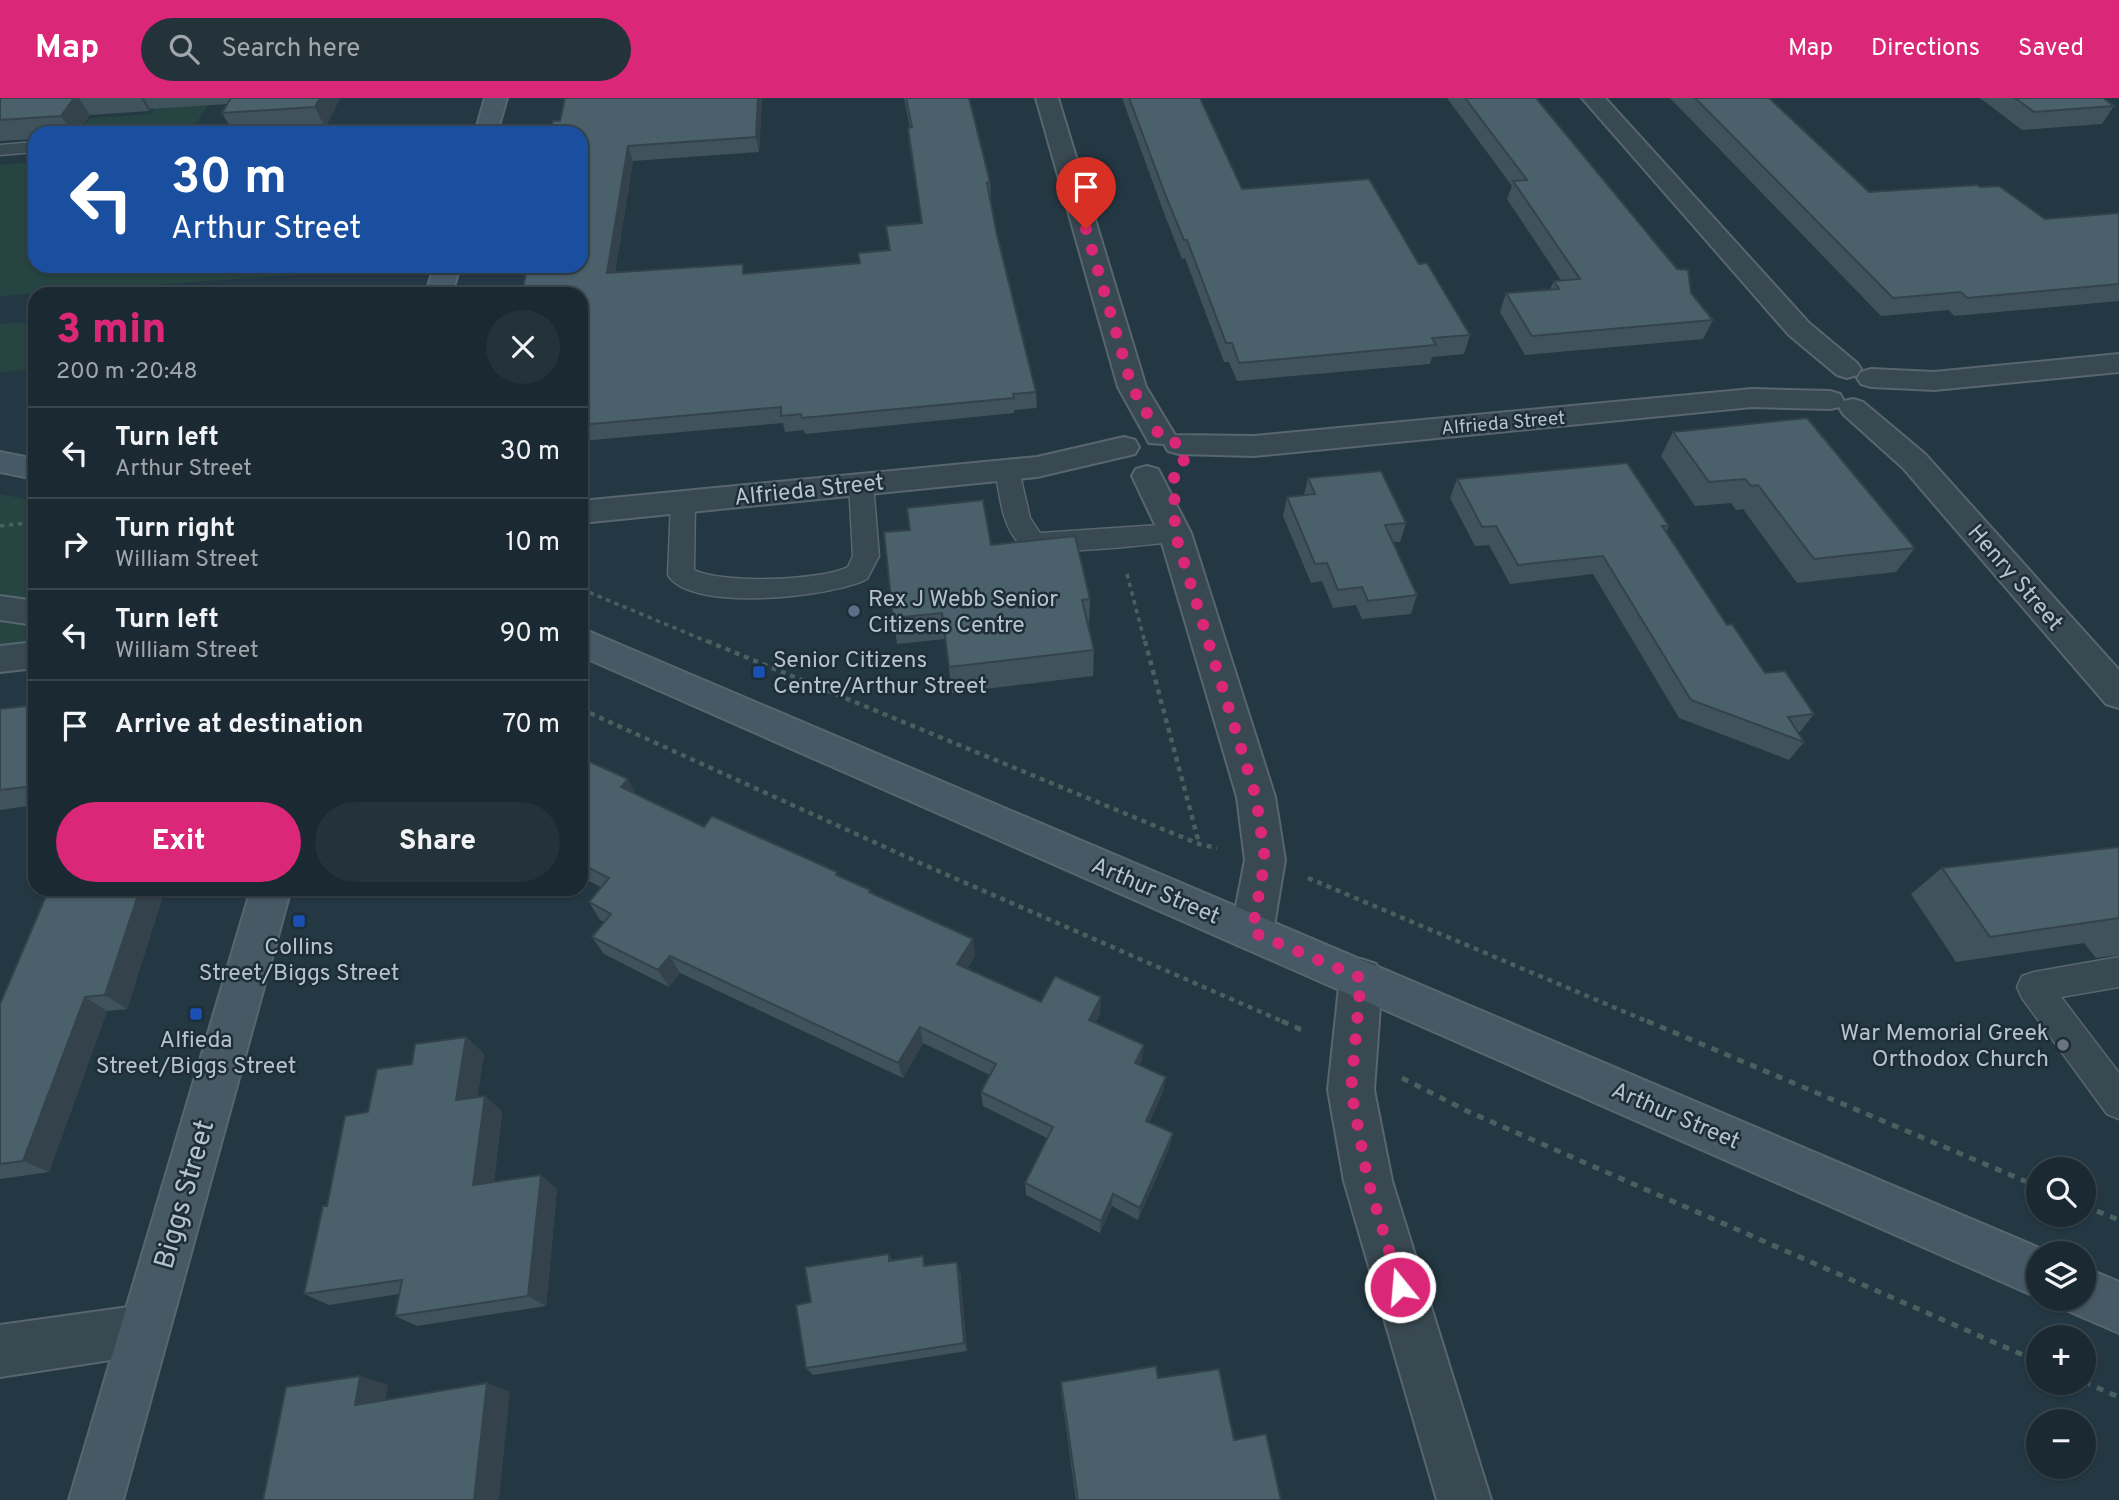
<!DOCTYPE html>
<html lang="en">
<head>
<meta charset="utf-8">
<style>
	body { margin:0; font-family:Overpass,sans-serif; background:#24323a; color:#f1f3f6; height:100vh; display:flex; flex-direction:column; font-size:26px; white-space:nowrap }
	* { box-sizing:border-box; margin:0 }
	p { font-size:23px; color:#a0a7ac }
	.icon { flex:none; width:38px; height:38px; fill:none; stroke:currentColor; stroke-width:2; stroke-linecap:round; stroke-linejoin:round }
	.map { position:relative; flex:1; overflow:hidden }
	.drawer { position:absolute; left:28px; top:189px; width:560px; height:609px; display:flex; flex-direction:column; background:#1b2a32; border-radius:21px; box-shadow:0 2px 5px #0004,0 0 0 2px #39464d }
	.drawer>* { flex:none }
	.banner { position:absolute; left:28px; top:28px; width:560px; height:147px; border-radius:21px; box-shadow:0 2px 5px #0004,0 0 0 2px #39464d; background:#1a4fa0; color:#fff; overflow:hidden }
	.fabs { position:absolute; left:2026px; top:1059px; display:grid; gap:14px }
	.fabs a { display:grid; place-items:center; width:70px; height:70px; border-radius:50%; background:#1b2a32; box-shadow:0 2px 5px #0004,0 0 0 2px #39464d; font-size:35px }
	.pin { position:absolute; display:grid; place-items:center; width:60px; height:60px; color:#fff; margin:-72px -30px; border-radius:50% 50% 50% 0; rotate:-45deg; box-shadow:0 0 7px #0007 }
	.pin .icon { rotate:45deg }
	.me { position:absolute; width:77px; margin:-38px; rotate:343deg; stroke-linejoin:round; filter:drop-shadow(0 0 5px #0008) }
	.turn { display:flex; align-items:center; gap:24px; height:147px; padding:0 28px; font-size:32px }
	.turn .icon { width:91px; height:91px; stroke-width:2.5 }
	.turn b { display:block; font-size:49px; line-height:60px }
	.round { display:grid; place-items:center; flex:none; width:74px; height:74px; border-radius:37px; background:#24323a }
	.headline { display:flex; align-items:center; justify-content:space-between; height:119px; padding:0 28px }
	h1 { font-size:42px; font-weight:800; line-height:52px; color:#db2777 }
	.action { display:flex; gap:14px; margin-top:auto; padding:14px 28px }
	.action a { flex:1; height:80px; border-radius:42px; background:#db2777; color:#fff; font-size:28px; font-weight:800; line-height:80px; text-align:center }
	.action a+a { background:#24323a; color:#f1f3f6 }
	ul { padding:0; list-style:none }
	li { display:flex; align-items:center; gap:21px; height:91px; padding:0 28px; border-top:2px solid #39464d }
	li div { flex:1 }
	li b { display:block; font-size:26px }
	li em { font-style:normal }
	header { display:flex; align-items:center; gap:42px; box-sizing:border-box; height:98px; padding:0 35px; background:#db2777; color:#fff }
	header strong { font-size:33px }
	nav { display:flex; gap:38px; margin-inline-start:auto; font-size:24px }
	.search { width:490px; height:63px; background:#24323a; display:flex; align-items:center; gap:18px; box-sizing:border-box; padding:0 24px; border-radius:38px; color:#a0a7ac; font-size:26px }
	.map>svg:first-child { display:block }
</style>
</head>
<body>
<header>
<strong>Map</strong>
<div class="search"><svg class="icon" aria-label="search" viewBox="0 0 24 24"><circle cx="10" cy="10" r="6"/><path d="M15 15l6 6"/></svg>Search here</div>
<nav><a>Map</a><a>Directions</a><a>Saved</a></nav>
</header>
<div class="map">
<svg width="2119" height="1402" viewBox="0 0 2119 1402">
	<rect width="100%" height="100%" fill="#243843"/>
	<path fill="#264441" d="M162 0H212L190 35H78L90 20 151 16Z
		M35 64V168H377L376 171 0 198V67Z
		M35 223V271L0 274V226Z
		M0 396 35 403V504L0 497Z
		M0 522 35 526V544L0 548Z"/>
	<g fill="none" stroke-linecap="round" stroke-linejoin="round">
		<defs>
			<path id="lane" d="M35 44V54L0 57V47Z
				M1007 364 1015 366 1019 372 1030 420 1040 435 1175 426 1184 429 1187 435 1184 441 1175 444C1147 446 1035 462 1018 444 1001 425 1000 396 995 372L999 366Z
				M861 378 870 380 873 386 879 458 867 481C833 499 690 515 668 477L671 404 674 398 683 396 692 398 695 404 694 472C724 486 819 483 848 469L853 458 849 386 852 380Z
				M2119 859V889L2061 899 2119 975V1021L2107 1016 2022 900 2017 889 2022 878 2034 874Z"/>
			<path id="street" d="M1036 0H1058L1146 289 1175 337 1254 338 1752 291 1830 293 1840 296 1844 303 1853 301 1863 304 1925 356 2119 572V610L2106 606 1903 370 1843 316 1839 309 1830 311 1752 309 1254 358 1179 356 1168 353 1164 346 1149 345 1118 289Z
				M1582 0H1605L1809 225 1857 265 1861 271 1857 277 1847 280 1837 277 1789 237Z
				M2119 256V274L1934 292 1871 289 1861 286 1857 280 1861 274 1871 271 1934 274Z
				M1124 339 1135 342 1139 349 1135 356 1037 379 581 425V403L1037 359Z
				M1147 368 1158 371 1191 435 1275 699 1285 762 1273 834 1267 847 1252 852 1237 847 1231 834 1245 762 1237 699 1159 435 1132 378 1136 371Z
				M0 498 35 503V527L0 522Z
				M35 544V570L0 574V548Z
				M1361 861 1376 866 1382 880 1374 992 1392 1083 1491 1402H1437L1344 1083 1328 992 1340 880 1346 866Z
				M143 1207 161 1214 168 1232 161 1250 143 1257 0 1279V1227Z"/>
			<path id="secondary" d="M485 0H507L497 35H475Z
				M434 168H460L452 196H426Z
				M0 354 35 361V381L0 374Z
				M581 530 2051 1155H2039V1200L581 558Z
				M251 791H291L123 1402H69Z
				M2084 1169 2119 1184V1235L2066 1212 2062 1200H2084Z"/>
		</defs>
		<use href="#lane" stroke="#57666f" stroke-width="3"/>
		<use href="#street" stroke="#57666f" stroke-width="4"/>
		<use href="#secondary" stroke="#57666f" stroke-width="4"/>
		<path stroke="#47615f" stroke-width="3.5" stroke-dasharray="4.5 4.5" stroke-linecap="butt" d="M0 428 35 424
			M1127 476 1145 545
			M581 491 711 545"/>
		<path stroke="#47615f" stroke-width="4.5" stroke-dasharray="5 5" stroke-linecap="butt" d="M707 543 1199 746 1217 750
			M1145 543 1199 745
			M581 611 920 765 1286 925
			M1308 780 1651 925"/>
		<path stroke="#47615f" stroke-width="5" stroke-dasharray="7 7" stroke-linecap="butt" d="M1282 923 1306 934
			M1647 923 2039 1089
			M1402 980 1467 1013 2039 1264
			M2084 1108 2119 1122
			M2084 1284 2119 1299"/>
		<use href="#lane" fill="#394952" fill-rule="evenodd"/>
		<use href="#street" fill="#394952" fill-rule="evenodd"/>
		<use href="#secondary" fill="#475965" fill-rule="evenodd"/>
	</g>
	<path fill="#40535c" d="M0 0H342H340L325 30 234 35 222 15 228 6 150 11 149 13 90 17 77 35H35V41L0 43Z
		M762 0 759 54 633 63 615 174 745 176 860 165 889 152 886 128 922 125 909 45 908 30H910L904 0H969L990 84 991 100H990L997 137 1036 294 1037 310 1014 312V315L805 336 804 332 785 334 783 325 581 343V196L525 179 522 170 560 23Z
		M1122 0H1200L1242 91 1419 166 1470 237 1464 256 1432 259 1430 266 1237 283 1229 264H1224L1185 160 1182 161 1164 115Z
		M1447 0H1536L1713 222 1703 241 1525 257 1500 214 1506 195 1550 191 1554 183 1561 182 1507 101 1512 88Z
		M1670 0H1769L1869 94 1980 89 2045 121 2119 115V203L1954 218 1949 212 1881 218Z
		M1980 0H2103L2114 8 2102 26 2022 32Z
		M1673 334 1915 450 1896 474 1797 485 1743 411 1736 412 1731 405 1695 408 1661 358Z
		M1308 380 1406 425 1400 444H1393L1417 497 1411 516 1362 521 1356 507 1333 510 1322 483 1311 485 1283 418 1287 399 1304 397Z
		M1457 381 1669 428 1666 434 1727 527 1765 575 1814 616 1800 634H1798L1804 644 1789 662 1679 620 1593 476 1510 486 1489 447 1475 448 1450 400Z
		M910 432 991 447 1090 501 1089 527 1088 528 1094 552 1093 578 952 595 945 541 897 546 893 520Z
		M35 607V707L0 712V611Z
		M581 660 636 696 704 729 838 777 870 792 871 796 975 858 967 871 1041 904 1100 915 1095 925 1142 962 1139 967 1163 994 1149 1024 1173 1035 1170 1048 1138 1122 1112 1108 1100 1135 1026 1097 1025 1085 1047 1040 983 1008 981 994 990 977 923 945 903 980 680 875 669 889 604 856 592 839 605 824 600 822 589 804 601 789 581 779Z
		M2119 749V857L2096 860 2084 845 1956 864 1911 796 1942 770Z
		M49 791H165L127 911 107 913 49 1074 0 1081V906Z
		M466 939 484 956 477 999 485 998 502 1014 494 1084 557 1091 546 1208 417 1228 395 1218 399 1196 329 1207 304 1196 368 1014 412 966Z
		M889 1156 892 1163 960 1173 967 1253 813 1277 806 1270 811 1204Z
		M1158 1280 1234 1342 1281 1402H1076L1061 1293V1284Z"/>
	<path fill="#34434b" d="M74 0H79L90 17 77 35H73L61 18Z
		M141 0H144L150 11 149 13Z
		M320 0H340L325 30 315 9Z
		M758 0H762L759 54 756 39Z
		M628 48 633 63 612 190 607 175Z
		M628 681 638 700 621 689Z
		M140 791H165L127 911 105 897Z
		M973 841 975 858 960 883 957 866Z
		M670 858 680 875 669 889 658 872Z
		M85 899 107 913 49 1074 23 1063Z
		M1101 899 1100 915 1088 938 1089 922Z
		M920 929 923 945 903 980 898 965Z
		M466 939 484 956 475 1017 456 1002Z
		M1144 947 1142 962 1133 980 1135 965Z
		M1166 979 1163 994 1143 1036 1146 1023Z
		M485 998 502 1014 492 1100 473 1087Z
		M1173 1035 1170 1048 1138 1122 1140 1110Z
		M541 1077 557 1091 546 1208 528 1198Z
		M1113 1096 1112 1108 1100 1135 1101 1123Z
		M957 1164 960 1173 967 1253 964 1245Z
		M360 1278 388 1287 383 1315 355 1307Z
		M487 1285 510 1294 499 1402H474Z"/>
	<path fill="#4a606b" stroke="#34434b" stroke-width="2" d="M0 0H74L61 18 0 22Z
		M231 0H320L315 9 222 15Z
		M565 0H758L756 39 628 48 607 175 743 166V176L860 165 858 155 890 152 886 128 922 125 908 30 912 29 906 0H969L990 84 987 85 997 137 1036 294 1013 296 1014 300 802 320 801 316 781 318V309L581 327V196H522L527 170H522V168H581V35H550L553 23H560Z
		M1129 0H1200L1242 91 1369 81 1419 166 1427 165 1470 237 1432 240 1436 247 1239 265 1232 245H1226L1187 142H1184L1165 96Z
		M1465 0H1536L1677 171 1688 172 1691 195 1713 222 1532 238 1506 195 1559 191 1554 183 1580 181 1513 83 1527 82Z
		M1695 0H1769L1869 94 1977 87 1980 89 1999 88 2045 121 2119 115V186L1967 200 1961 194 1893 200Z
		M2015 0H2103L2114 8 2034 14Z
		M1807 320 1915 450 1814 461 1758 387 1751 388 1745 381 1709 384 1673 334Z
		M1627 365 1669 428H1662L1727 527 1732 526 1765 575 1785 573 1814 616 1788 619 1804 644 1691 602 1603 458 1518 467 1496 428 1482 429 1457 381Z
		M1381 373 1406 425 1385 427 1417 497 1368 503 1362 489 1338 492 1327 465 1315 466 1287 399 1315 396 1308 380Z
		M983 402 991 447 1075 438 1090 501 1082 502 1094 552 949 569 942 515 893 520 884 434 910 432 907 410Z
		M35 607 32 611H35V688L0 692V611Z
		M581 660 628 681 621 689 704 729 712 718 837 774 836 777 870 792 869 794 973 841 957 866 1041 904 1055 878 1101 899 1089 922 1144 947 1135 965 1166 979 1146 1023 1173 1035 1140 1110 1113 1096 1101 1123 1025 1085 1053 1029 981 994 996 966 920 929 898 965 670 858 658 872 592 839 611 816 589 804 609 780 581 766Z
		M2119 749V820L1990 839 1942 770Z
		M49 791H140L105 897 85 899 23 1063 0 1066V906Z
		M466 939 456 1002 485 998 473 1087 541 1077 528 1198 395 1218 402 1182 304 1196 323 1108H327L345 1018 368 1014 377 971 412 966 415 946Z
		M889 1156V1163L923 1158 924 1168 957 1164 964 1245 806 1270 796 1207 811 1204 805 1169Z
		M1156 1268 1158 1280 1219 1271 1234 1342 1266 1336 1281 1402H1078L1061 1284Z
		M360 1278 355 1307 487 1285 474 1402H263L286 1289Z"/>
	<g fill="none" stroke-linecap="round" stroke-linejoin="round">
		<path stroke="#db2777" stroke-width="12" stroke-dasharray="0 21.6" d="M1086 131 1132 289 1160 338 1178 346 1185 358 1182 368 1174 374 1175 435 1256 699 1265 762 1252 834 1361 880 1351 992 1368 1083 1400 1189"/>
	</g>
	<circle fill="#5c6f8a" stroke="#1e2e38" stroke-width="2.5" cx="854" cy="513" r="7"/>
	<g fill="#1a4fb4" stroke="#1e2e38" stroke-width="2.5">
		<rect x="752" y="567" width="14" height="14" rx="3.5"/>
		<rect x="292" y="816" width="14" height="14" rx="3.5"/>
		<rect x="189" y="909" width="14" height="14" rx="3.5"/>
	</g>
	<circle fill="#6b7280" stroke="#1e2e38" stroke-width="2.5" cx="2063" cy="947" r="7"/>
	<g text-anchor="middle" stroke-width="5" stroke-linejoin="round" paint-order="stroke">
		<g font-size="19" fill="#b6c3cc" stroke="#1e2e38">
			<text transform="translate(1503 324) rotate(-5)" y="7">Alfrieda Street</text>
		</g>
		<g font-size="23" fill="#b6c3cc" stroke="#1e2e38">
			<text transform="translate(809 391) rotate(-6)" y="8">Alfrieda Street</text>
			<text transform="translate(2016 479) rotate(49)" y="8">Henry Street</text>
			<text transform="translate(1156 792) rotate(23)" y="8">Arthur Street</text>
			<text transform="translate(1676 1017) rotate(23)" y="8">Arthur Street</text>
		</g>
		<g font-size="23" fill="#b6c3cc" stroke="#1e2e38" text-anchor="start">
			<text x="868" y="508">Rex J Webb Senior<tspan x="868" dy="26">Citizens Centre</tspan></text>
			<text x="773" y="569">Senior Citizens<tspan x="773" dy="26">Centre/Arthur Street</tspan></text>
			<text x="299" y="856" text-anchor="middle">Collins<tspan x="299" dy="26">Street/Biggs Street</tspan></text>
			<text x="2049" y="942" text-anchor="end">War Memorial Greek<tspan x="2049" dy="26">Orthodox Church</tspan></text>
			<text x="196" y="949" text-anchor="middle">Alfieda<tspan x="196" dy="26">Street/Biggs Street</tspan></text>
		</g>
		<g font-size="28" fill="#b6c3cc" stroke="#1e2e38">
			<text transform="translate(183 1096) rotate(-74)" y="10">Biggs Street</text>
		</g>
	</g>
</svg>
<div class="fabs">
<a><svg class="icon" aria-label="search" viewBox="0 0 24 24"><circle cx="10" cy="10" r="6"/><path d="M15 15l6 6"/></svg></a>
<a><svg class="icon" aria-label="layers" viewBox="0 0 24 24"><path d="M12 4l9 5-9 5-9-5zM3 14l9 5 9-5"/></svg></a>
<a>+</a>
<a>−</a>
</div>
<div class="pin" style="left:1086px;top:131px;background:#d93025"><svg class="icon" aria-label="arrive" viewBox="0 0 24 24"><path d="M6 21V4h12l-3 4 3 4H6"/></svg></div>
<svg class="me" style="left:1400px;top:1189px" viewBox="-20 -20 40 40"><circle r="17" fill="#db2777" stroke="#fff" stroke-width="3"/><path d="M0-11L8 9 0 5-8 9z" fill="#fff"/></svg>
<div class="banner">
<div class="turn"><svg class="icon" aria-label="left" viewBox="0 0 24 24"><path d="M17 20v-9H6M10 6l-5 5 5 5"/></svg><div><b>30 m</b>Arthur Street</div></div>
</div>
<section class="drawer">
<div class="headline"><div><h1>3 min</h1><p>200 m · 20:48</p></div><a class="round"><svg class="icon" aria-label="close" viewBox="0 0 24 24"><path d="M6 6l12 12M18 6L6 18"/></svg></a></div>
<ul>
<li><svg class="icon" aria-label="left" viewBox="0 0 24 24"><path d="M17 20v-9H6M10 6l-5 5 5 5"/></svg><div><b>Turn left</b><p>Arthur Street</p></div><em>30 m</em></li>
<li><svg class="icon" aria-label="right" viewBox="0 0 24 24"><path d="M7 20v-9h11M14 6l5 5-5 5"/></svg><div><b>Turn right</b><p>William Street</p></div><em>10 m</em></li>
<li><svg class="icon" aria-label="left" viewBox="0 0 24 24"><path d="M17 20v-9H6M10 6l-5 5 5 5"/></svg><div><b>Turn left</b><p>William Street</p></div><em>90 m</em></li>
<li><svg class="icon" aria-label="arrive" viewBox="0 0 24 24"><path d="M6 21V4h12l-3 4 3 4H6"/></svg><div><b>Arrive at destination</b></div><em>70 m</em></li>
</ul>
<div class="action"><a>Exit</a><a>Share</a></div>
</section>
</div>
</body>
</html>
